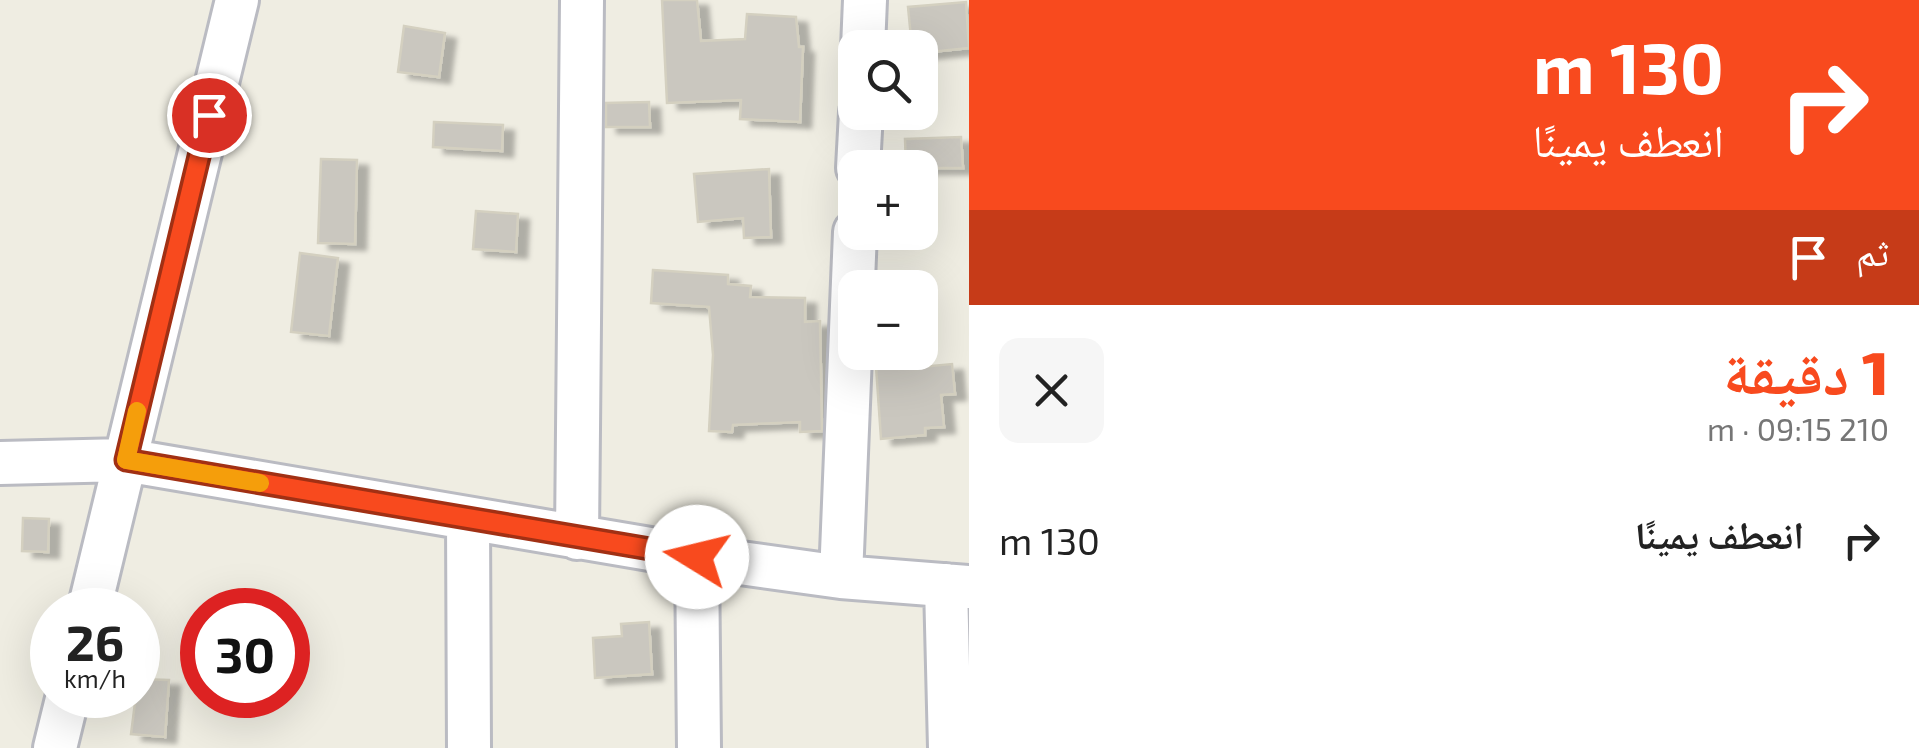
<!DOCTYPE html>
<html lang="ar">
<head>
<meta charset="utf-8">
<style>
	body { margin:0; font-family:"Exo 2","Noto Naskh Arabic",sans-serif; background:#f6f6f6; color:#222; direction:rtl; height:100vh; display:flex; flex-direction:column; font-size:38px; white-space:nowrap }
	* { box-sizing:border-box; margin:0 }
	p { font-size:32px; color:#767676 }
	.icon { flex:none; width:55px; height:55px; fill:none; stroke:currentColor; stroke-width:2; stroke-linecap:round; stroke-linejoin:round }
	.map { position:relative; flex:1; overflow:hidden; direction:ltr }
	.side { display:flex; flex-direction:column; background:#fff; width:950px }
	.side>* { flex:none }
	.banner { background:#f84a1e; color:#fff; overflow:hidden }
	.fabs { position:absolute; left:838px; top:30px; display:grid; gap:20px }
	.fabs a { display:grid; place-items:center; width:100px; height:100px; border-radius:20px; background:#fff; box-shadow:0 10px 40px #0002; font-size:50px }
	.speed { position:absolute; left:30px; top:588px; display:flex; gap:20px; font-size:50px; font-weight:700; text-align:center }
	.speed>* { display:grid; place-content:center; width:130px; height:130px; border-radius:50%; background:#fff; box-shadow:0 10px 40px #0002; line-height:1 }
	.speed small { font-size:25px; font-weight:400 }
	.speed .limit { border:15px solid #d22; background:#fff; color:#111 }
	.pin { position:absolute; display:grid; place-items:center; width:85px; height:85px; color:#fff; margin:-42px; border:5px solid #fff; border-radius:50%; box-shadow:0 2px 10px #0007 }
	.me { position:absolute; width:110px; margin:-55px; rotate:279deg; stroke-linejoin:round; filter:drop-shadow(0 0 8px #0008) }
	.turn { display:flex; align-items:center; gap:35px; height:210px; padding:0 30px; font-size:45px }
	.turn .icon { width:130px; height:130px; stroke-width:2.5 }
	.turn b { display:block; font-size:70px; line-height:85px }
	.then { display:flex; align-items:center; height:95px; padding:0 30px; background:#0003; gap:20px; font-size:38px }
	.round { display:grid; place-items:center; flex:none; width:105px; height:105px; border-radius:20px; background:#f6f6f6 }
	.headline { display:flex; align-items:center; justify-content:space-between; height:170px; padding:0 30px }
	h1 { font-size:60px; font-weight:800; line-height:75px; color:#f84a1e }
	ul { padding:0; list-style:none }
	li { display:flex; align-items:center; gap:30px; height:130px; padding:0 30px }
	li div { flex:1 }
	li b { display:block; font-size:38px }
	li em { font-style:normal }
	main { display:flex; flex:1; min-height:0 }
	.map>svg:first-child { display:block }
</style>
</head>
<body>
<main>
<section class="side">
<div class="banner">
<div class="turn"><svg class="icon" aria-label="right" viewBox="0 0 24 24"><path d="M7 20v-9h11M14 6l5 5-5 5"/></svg><div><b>130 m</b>انعطف يمينًا</div></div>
<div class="then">ثم<svg class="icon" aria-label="arrive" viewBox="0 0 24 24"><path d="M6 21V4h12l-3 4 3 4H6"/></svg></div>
</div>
<div class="headline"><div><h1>1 دقيقة</h1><p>210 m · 09:15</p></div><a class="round"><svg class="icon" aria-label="close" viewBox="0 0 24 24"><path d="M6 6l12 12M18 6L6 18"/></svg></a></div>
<ul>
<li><svg class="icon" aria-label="right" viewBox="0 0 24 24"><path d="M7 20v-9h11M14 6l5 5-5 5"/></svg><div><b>انعطف يمينًا</b></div><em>130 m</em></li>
</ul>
</section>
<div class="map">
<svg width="969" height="748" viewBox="0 0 969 748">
	<defs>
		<filter id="shadow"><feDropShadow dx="11" dy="6" stdDeviation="2.5" flood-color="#0004"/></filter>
	</defs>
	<rect width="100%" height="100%" fill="#efede2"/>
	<path fill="#cac7bf" stroke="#d4d0c0" stroke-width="2.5" filter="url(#shadow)" d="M662 0H697L701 41 745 39 747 14 796 17 799 47H803L800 122 740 119 741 100 667 103Z
		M966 2 969 48 920 53V48H912L908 7Z
		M404 26 445 33 439 77 398 72Z
		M649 102 650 127H606V103Z
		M434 122 503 125 502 151 433 147Z
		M961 137 963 168H906L905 139Z
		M321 159 357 160 355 244 318 243Z
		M769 169 771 237 744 238 743 218 698 222 694 174Z
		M476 211 518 214 516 252 473 249Z
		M300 253 338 258 329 336 291 332Z
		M653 270 728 275V284L751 286 750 297 805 298V322L820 321 822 431 800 432V422L733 425 732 432 709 431 713 355 709 307 651 303Z
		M875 352H898L899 369 952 364 955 394 941 395 944 427 925 428V435L881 439Z
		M23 518 49 519 48 552 22 551Z
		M649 622 652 674 595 678 593 638 622 636 621 624Z
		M138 679 169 680 165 737 131 734Z"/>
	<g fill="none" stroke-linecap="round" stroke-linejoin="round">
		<defs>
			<path id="minor" d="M863 48 865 0
				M858 168 861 112
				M0 463 125 460 697 557 841 577 969 587
				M468 519 469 748
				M577 538 582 0
				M697 557 699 748
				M841 577 855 232
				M946 585 950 748
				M89 610 237 0
				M55 748 68 695"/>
		</defs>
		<use href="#minor" stroke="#babbc2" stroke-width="48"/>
		<use href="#minor" stroke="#fff" stroke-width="42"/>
	</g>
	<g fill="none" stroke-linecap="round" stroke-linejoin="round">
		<defs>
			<path id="route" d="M209 115 126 460 697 557"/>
		</defs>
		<use href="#route" stroke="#a13014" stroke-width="25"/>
		<use href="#route" stroke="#f84a1e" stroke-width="18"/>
		<path stroke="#f59e0b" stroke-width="18" d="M137 411 126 460 260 483"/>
	</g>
</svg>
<div class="fabs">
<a><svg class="icon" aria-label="search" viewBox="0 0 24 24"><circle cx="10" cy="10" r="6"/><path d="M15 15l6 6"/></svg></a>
<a>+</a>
<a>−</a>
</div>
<div class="speed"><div>26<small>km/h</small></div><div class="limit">30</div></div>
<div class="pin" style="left:209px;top:115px;background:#d93025"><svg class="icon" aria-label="arrive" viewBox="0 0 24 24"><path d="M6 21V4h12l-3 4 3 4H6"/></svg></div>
<svg class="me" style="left:697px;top:557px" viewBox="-20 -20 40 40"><circle r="19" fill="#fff"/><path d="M0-13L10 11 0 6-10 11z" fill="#f84a1e"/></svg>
</div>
</main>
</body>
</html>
